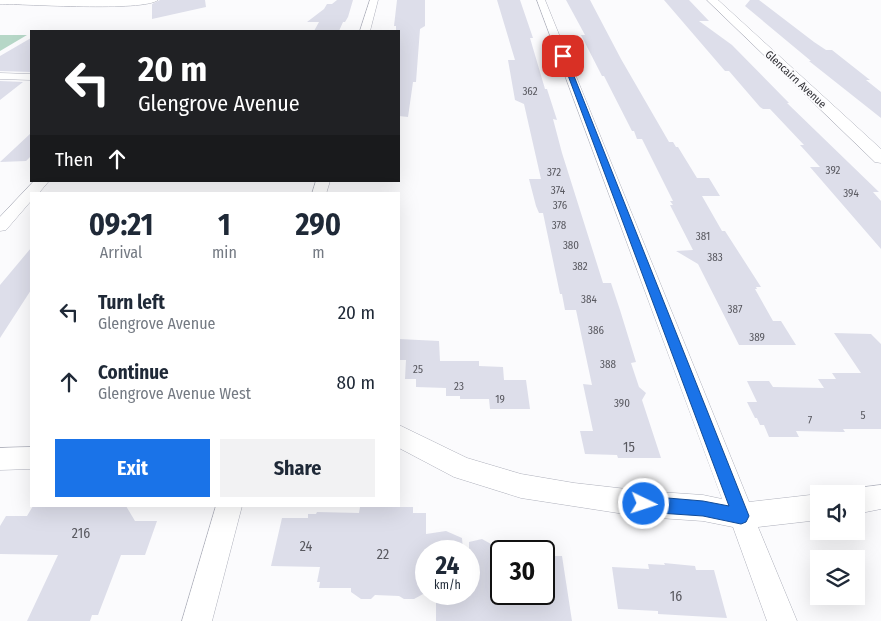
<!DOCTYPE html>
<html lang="en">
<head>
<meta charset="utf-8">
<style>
	body { margin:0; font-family:"Fira Sans Condensed",sans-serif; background:#f2f2f3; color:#1f2937; height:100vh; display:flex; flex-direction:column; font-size:19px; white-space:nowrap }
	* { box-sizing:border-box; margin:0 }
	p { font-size:16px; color:#747a83 }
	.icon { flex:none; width:28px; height:28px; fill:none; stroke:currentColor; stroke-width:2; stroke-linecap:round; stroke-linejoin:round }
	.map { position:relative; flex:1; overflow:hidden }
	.drawer { position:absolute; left:30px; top:192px; width:370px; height:315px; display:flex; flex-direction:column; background:#fff; border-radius:0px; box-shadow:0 5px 20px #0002 }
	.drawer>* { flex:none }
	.hud { position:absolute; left:30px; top:30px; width:370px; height:152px; border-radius:0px; box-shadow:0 5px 20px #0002; background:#202124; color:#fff; overflow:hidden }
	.tools { position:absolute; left:810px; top:485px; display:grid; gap:10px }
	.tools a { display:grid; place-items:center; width:55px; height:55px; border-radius:0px; background:#fff; box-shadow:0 5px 20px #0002; font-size:25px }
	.speed { position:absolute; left:415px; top:540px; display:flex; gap:10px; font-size:25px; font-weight:700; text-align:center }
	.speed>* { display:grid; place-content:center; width:65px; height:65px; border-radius:50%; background:#fff; box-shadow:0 5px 20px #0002; line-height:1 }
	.speed small { font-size:12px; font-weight:400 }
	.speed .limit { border:2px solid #111; border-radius:8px; background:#fff; color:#111 }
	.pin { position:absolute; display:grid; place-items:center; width:42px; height:42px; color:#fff; margin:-21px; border-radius:10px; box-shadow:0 2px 8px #0006 }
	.me { position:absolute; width:55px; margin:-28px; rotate:94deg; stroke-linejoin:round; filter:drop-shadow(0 0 4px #0008) }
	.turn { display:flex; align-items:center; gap:18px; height:105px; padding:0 25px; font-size:22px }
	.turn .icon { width:65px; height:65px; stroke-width:2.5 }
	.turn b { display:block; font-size:35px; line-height:42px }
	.then { display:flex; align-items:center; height:48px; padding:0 25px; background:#0003; gap:10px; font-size:19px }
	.eta { display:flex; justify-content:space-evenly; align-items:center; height:85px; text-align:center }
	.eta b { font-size:30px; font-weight:700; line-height:35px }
	.cta { display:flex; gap:10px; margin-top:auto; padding:10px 25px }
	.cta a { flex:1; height:58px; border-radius:0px; background:#1a73e8; color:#fff; font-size:20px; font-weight:700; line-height:58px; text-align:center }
	.cta a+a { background:#f2f2f3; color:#1f2937 }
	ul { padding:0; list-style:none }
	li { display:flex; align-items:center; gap:15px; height:70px; padding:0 25px }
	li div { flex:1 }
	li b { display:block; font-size:19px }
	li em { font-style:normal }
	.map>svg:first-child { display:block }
</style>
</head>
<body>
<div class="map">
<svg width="881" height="621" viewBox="0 0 881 621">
	<rect width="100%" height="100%" fill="#fbfbfd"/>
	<path fill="#b6d7c7" d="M0 35H27L0 51Z"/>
	<path fill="#dddeea" d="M160 0H205L206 7 152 19V4Z
		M337 0H353L348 17 345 22H343L339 31H314L319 22H307L324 9 327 4H332Z
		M397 0H425V26L420 29 416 82H413L408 117 399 116V31H396V26H394Z
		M497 0H520L533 38H530L545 89H547L557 120 553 119 562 153 603 283H611L620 310 636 362 631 363 639 387 646 393 642 400 661 458H618L617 455 585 454 580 431H593L583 384 592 385 576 310H565L562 294H560L543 213H539L536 206 529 179H541L524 104 515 100 508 60H515Z
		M566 0H590L621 59 669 142H673L676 147H678L697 178H709L720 196H702L722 231H725L761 287H756L757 289H755L773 321H781L796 345H739L698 264 676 251 693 250 670 205H673L670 201H673L642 139H637L634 131H632L604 76H602L581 35H585Z
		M664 0H689L709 21H699L732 45 789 103H787L879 192H873L881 201V249L810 167H820L800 145H804L770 109H763L760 107 729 71H725Z
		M750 0H759L814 42 826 50H832L870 80H866L881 92V118L809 61H811L745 6Z
		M31 38V72L0 71V56Z
		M0 81 23 82 0 100Z
		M31 133V156L26 161 0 162Z
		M31 248V290L0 338V285Z
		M834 333 871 334 881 344V429H843L845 432H842L796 431 799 437H769L764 425H760L757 418H755L747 402H757L747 381H769L773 387 824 388 818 379H836L832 373H861Z
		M399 339 439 341 440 361H479V366L503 367 504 380H526L530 409H490L489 399H460V396H446V388L416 387V379H405L406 360H399Z
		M33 506H126L135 521H157L145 555H121L98 615H92L90 621H27L58 555 0 554V526L6 516H27Z
		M360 507H413V513H426V534L446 531 462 538 463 551H426L425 593 414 599H404L399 596 375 595 371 599H361L351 592V588H319L320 582H317L320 567 271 566 282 518H308V514H316L317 512 359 513Z
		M482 539 491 544 492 565H501V594H544V556H562L572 621H436V594H469V542Z
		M664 563 695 566 696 570H714L727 618 658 614V611L618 609 612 567 649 569 648 564 665 565Z"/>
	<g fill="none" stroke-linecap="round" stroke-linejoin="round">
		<defs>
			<path id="minor" d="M0 0H158C143 12 26 4 0 4Z
				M370 0H378L370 31H360Z
				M537 0H545L749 502 819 494V520L758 527 797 621H767L733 527 703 521 644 517 521 498 454 477 399 448V425L467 458 521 474 574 483 644 491 703 495 722 499Z
				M0 73 31 74V80L0 79Z
				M34 181H49L38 194H31V201L6 230 0 231V217Z
				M316 181H330L326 194H312Z
				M31 447V469L0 470V448Z
				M881 485V509L856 514V494H846L847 492 856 488Z
				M216 506H242L212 621H182Z"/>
			<path id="tertiary" d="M707 0H718L881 149V163L875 162Z"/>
		</defs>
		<use href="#minor" stroke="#afb1bc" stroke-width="1"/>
		<use href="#tertiary" stroke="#afb1bc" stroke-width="1"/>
		<use href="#minor" fill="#fff" fill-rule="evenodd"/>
		<use href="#tertiary" fill="#fff" fill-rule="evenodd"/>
	</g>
	<path fill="#1a73e8" stroke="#114b97" d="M560 54 566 56 749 516 746 522 741 524 703 516 644 512 639 510 637 504 639 499 644 496 703 501 729 506Z"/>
	<g text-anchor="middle" stroke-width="4" stroke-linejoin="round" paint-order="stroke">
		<g font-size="11" fill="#2d2d32" stroke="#fbfbfd">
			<text transform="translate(796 79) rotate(43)" y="4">Glencairn Avenue</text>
		</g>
		<g font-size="11" fill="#595960">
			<text x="530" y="95">362</text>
			<text x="833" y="174">392</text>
			<text x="554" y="176">372</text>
			<text x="558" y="194">374</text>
			<text x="851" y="197">394</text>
			<text x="560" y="209">376</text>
			<text x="559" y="229">378</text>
			<text x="703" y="240">381</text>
			<text x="571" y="249">380</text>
			<text x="715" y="261">383</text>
			<text x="580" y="270">382</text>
			<text x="589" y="303">384</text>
			<text x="735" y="313">387</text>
			<text x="596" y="334">386</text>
			<text x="757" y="341">389</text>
			<text x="608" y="368">388</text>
			<text x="418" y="373">25</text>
			<text x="459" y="390">23</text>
			<text x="500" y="403">19</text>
			<text x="622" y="407">390</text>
			<text x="863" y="419">5</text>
			<text x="810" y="424">7</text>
		</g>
		<g font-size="14" fill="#595960">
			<text x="629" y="452">15</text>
			<text x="81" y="538">216</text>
			<text x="306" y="551">24</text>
			<text x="383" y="559">22</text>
			<text x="676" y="601">16</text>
		</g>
	</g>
</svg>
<div class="tools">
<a><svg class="icon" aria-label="sound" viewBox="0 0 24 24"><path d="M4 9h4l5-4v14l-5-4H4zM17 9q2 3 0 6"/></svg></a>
<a><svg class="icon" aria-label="layers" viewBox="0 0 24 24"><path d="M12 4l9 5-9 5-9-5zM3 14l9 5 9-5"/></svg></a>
</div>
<div class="speed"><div>24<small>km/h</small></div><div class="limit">30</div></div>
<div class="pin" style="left:563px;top:56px;background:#d93025"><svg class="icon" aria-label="arrive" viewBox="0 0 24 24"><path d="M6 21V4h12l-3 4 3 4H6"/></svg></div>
<svg class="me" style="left:644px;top:504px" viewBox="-20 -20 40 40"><circle r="17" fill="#1a73e8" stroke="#fff" stroke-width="3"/><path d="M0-11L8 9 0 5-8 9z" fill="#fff"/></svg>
<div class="hud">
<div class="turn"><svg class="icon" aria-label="left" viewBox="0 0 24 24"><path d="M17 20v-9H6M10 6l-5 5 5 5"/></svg><div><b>20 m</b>Glengrove Avenue</div></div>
<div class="then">Then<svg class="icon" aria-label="ahead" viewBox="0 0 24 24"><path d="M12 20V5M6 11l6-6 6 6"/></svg></div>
</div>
<section class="drawer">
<div class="eta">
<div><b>09:21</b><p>Arrival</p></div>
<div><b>1</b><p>min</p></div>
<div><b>290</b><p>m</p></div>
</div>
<ul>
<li><svg class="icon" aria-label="left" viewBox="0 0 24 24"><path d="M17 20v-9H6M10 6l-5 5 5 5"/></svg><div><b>Turn left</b><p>Glengrove Avenue</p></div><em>20 m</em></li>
<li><svg class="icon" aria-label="ahead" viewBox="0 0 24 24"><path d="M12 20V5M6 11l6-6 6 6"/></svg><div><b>Continue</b><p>Glengrove Avenue West</p></div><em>80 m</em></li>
</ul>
<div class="cta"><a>Exit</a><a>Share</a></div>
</section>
</div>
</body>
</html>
